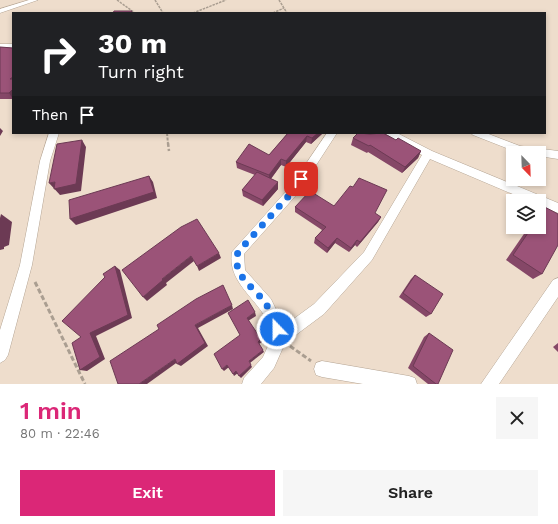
<!DOCTYPE html>
<html lang="en">
<head>
<meta charset="utf-8">
<style>
	body { margin:0; font-family:"Work Sans",sans-serif; background:#f6f6f6; color:#222; height:100vh; display:flex; flex-direction:column; font-size:15px; white-space:nowrap }
	* { box-sizing:border-box; margin:0 }
	p { font-size:13px; color:#767676 }
	.icon { flex:none; width:22px; height:22px; fill:none; stroke:currentColor; stroke-width:2; stroke-linecap:round; stroke-linejoin:round }
	.map { position:relative; height:384px; overflow:hidden }
	.drawer { display:flex; flex-direction:column; background:#fff; flex:1 }
	.drawer>* { flex:none }
	.banner { position:absolute; left:12px; top:12px; width:534px; height:122px; border-radius:0px; box-shadow:0 2px 6px #0003; background:#202124; color:#fff; overflow:hidden }
	.needle { width:26px; rotate:157deg }
	.fabs { position:absolute; left:506px; top:146px; display:grid; gap:8px }
	.fabs a { display:grid; place-items:center; width:40px; height:40px; border-radius:0px; background:#fff; box-shadow:0 2px 6px #0003; font-size:20px }
	.pin { position:absolute; display:grid; place-items:center; width:34px; height:34px; color:#fff; margin:-17px; border-radius:8px; box-shadow:0 2px 6px #0006 }
	.me { position:absolute; width:44px; margin:-22px; rotate:338deg; stroke-linejoin:round; filter:drop-shadow(0 0 3px #0008) }
	.turn { display:flex; align-items:center; gap:14px; height:84px; padding:0 20px; font-size:18px }
	.turn .icon { width:52px; height:52px; stroke-width:2.5 }
	.turn b { display:block; font-size:28px; line-height:34px }
	.then { display:flex; align-items:center; height:38px; padding:0 20px; background:#0003; gap:8px; font-size:15px }
	.round { display:grid; place-items:center; flex:none; width:42px; height:42px; border-radius:0px; background:#f6f6f6 }
	.headline { display:flex; align-items:center; justify-content:space-between; height:68px; padding:0 20px }
	h1 { font-size:24px; font-weight:600; line-height:30px; color:#db2777 }
	.button { display:flex; gap:8px; margin-top:auto; padding:8px 20px }
	.button a { flex:1; height:46px; border-radius:0px; background:#db2777; color:#fff; font-size:16px; font-weight:600; line-height:46px; text-align:center }
	.button a+a { background:#f6f6f6; color:#222 }
	.map>svg:first-child { display:block }
</style>
</head>
<body>
<div class="map">
<svg width="558" height="384" viewBox="0 0 558 384">
	<rect width="100%" height="100%" fill="#edc"/>
	<g fill="none" stroke-linecap="round" stroke-linejoin="round">
		<defs>
			<path id="street" d="M29 0H38L0 13V9Z
				M0 44H13V48H0Z
				M49 133H59L50 161 32 265 8 355 5 360 0 363V330L20 265 40 161Z
				M327 133H337L298 193 244 254 245 270 271 299 284 326 314 304 364 252 422 155 384 133H397L432 151 558 203V213L539 205V201H529L430 159 372 260 324 314 285 343 274 368 261 384H242L244 378 263 357 272 337C269 303 226 288 232 252L290 187Z
				M471 133H486L520 146 558 151V159L539 156V153H519L473 135Z
				M558 278V297L499 384H481L553 280Z
				M322 361 409 376 415 378 417 384H363L322 377 316 375 314 369 316 363Z"/>
		</defs>
		<use href="#street" stroke="#b5a594" stroke-width="1"/>
		<path stroke="#aa9e91" stroke-width="1.5" stroke-dasharray="2.5 1" stroke-linecap="butt" d="M117 0 135 13
			M155 0 163 13
			M279 0 287 13
			M193 13 226 0
			M273 13 284 8"/>
		<path stroke="#aa9e91" stroke-width="2" stroke-dasharray="3 1.5" stroke-linecap="butt" d="M167 133 168 144"/>
		<path stroke="#aa9e91" stroke-width="2.5" stroke-dasharray="4 2" stroke-linecap="butt" d="M168 143 169 151"/>
		<path stroke="#aa9e91" stroke-width="3" stroke-dasharray="5 2.5" stroke-linecap="butt" d="M35 282 85 384
			M290 346 311 361"/>
		<use href="#street" fill="#fff" fill-rule="evenodd"/>
	</g>
	<path fill="#854767" d="M0 47 13 48V99H0Z
		M288 133H323L311 144 306 142 286 167 281 165 271 179 278 189 263 206 243 196 242 190 255 175 237 168 236 162 269 155Z
		M353 138 421 151 418 158 402 173 368 152 367 153 351 145Z
		M334 206 375 214 381 217 378 222 357 247 355 245 349 252 335 243 327 253 314 243 315 238 322 230 295 212V207Z
		M527 227H539L542 274 533 279 506 260 528 228Z
		M415 275 431 314 426 317 399 297 411 279Z
		M429 333 438 384H428L408 368 424 337Z
		M558 343V352L553 347Z"/>
	<path fill="#6c3a54" d="M13 89V99L9 93Z
		M0 128 3 131 0 136Z
		M318 133H323L311 144 312 138Z
		M307 136 306 142 286 167V161Z
		M82 140 86 147 81 191 60 195 49 183 55 182Z
		M421 151 418 158 402 173 405 167Z
		M281 159V165L269 181V175Z
		M149 176 153 182 157 198 76 225 70 219Z
		M278 182V189L263 206 262 200Z
		M1 214 12 222 9 245 4 247V249L0 250V218Z
		M381 217 378 222 357 247 360 242Z
		M337 238 335 243 327 253 328 248Z
		M357 240 355 245 349 252 351 248Z
		M219 253 221 258 199 271 197 266Z
		M191 256 194 261 166 283 167 285 147 301 143 297 162 279Z
		M115 266 120 270 132 318 96 336 105 359 87 371 80 370 90 333Z
		M232 305 233 309 198 328 208 346 181 366 177 364 195 325Z
		M255 312 256 316 248 321 247 318Z
		M261 339 262 342 259 344 258 342Z
		M263 350 264 352 250 363 249 361Z
		M175 359 179 361 147 384H139Z
		M227 365 229 367 224 371 222 369Z
		M251 365 252 367 241 378 239 376Z
		M236 371 238 373 234 376 233 374Z"/>
	<path fill="#9b5378" stroke="#6c3a54" d="M114 11H132L131 13H113Z
		M0 47 13 48V77L10 79H13V89L9 93H0Z
		M288 133H318L312 138 307 136 286 161 281 159 269 175 236 162 249 144 269 155Z
		M358 133 370 134 383 133 396 140 398 138 421 151 405 167 370 145 369 146 353 138Z
		M82 140 76 184 54 189 55 182 49 183 57 144Z
		M257 172 278 182 262 200 242 190Z
		M149 176 154 192 70 219 69 200Z
		M359 178 387 190 375 213 381 217 360 242 357 240 351 248 337 238 328 248 315 238 326 227 295 207 310 191 334 206 350 186 353 187Z
		M539 204 558 214V245L542 274 513 255 532 227H539Z
		M197 219 219 253 197 266 191 256 162 279 163 280 143 297 122 270 181 227Z
		M115 266 128 315 90 333 100 357 80 370 72 343 81 337 62 321 105 277 103 274Z
		M415 275 443 294 431 314 403 293Z
		M223 285 232 305 195 325 205 343 177 364 175 359 139 384H118L110 361 159 329 157 325 196 299Z
		M248 300 255 312 247 318 261 339 258 342 263 350 249 361 251 365 239 376 236 371 233 374 227 365 222 369 214 354 240 335 228 313Z
		M429 333 453 350 438 384H436L413 366Z"/>
	<g fill="none" stroke-linecap="round" stroke-linejoin="round">
		<path stroke="#1a73e8" stroke-width="7" stroke-dasharray="0 12.6" d="M277 329C275 320 271 312 266 304 255 287 231 277 238 252L294 190 301 179"/>
	</g>
</svg>
<div class="fabs">
<a><svg class="needle" viewBox="-14 -14 28 28"><path d="M0-13l5 13h-10z" fill="#e53935"/><path d="M0 13l5-13h-10z" fill="#767676"/></svg></a>
<a><svg class="icon" aria-label="layers" viewBox="0 0 24 24"><path d="M12 4l9 5-9 5-9-5zM3 14l9 5 9-5"/></svg></a>
</div>
<div class="pin" style="left:301px;top:179px;background:#d93025"><svg class="icon" aria-label="arrive" viewBox="0 0 24 24"><path d="M6 21V4h12l-3 4 3 4H6"/></svg></div>
<svg class="me" style="left:277px;top:329px" viewBox="-20 -20 40 40"><circle r="17" fill="#1a73e8" stroke="#fff" stroke-width="3"/><path d="M0-11L8 9 0 5-8 9z" fill="#fff"/></svg>
<div class="banner">
<div class="turn"><svg class="icon" aria-label="right" viewBox="0 0 24 24"><path d="M7 20v-9h11M14 6l5 5-5 5"/></svg><div><b>30 m</b>Turn right</div></div>
<div class="then">Then<svg class="icon" aria-label="arrive" viewBox="0 0 24 24"><path d="M6 21V4h12l-3 4 3 4H6"/></svg></div>
</div>
</div>
<section class="drawer">
<div class="headline"><div><h1>1 min</h1><p>80 m · 22:46</p></div><a class="round"><svg class="icon" aria-label="close" viewBox="0 0 24 24"><path d="M6 6l12 12M18 6L6 18"/></svg></a></div>
<div class="button"><a>Exit</a><a>Share</a></div>
</section>
</body>
</html>
